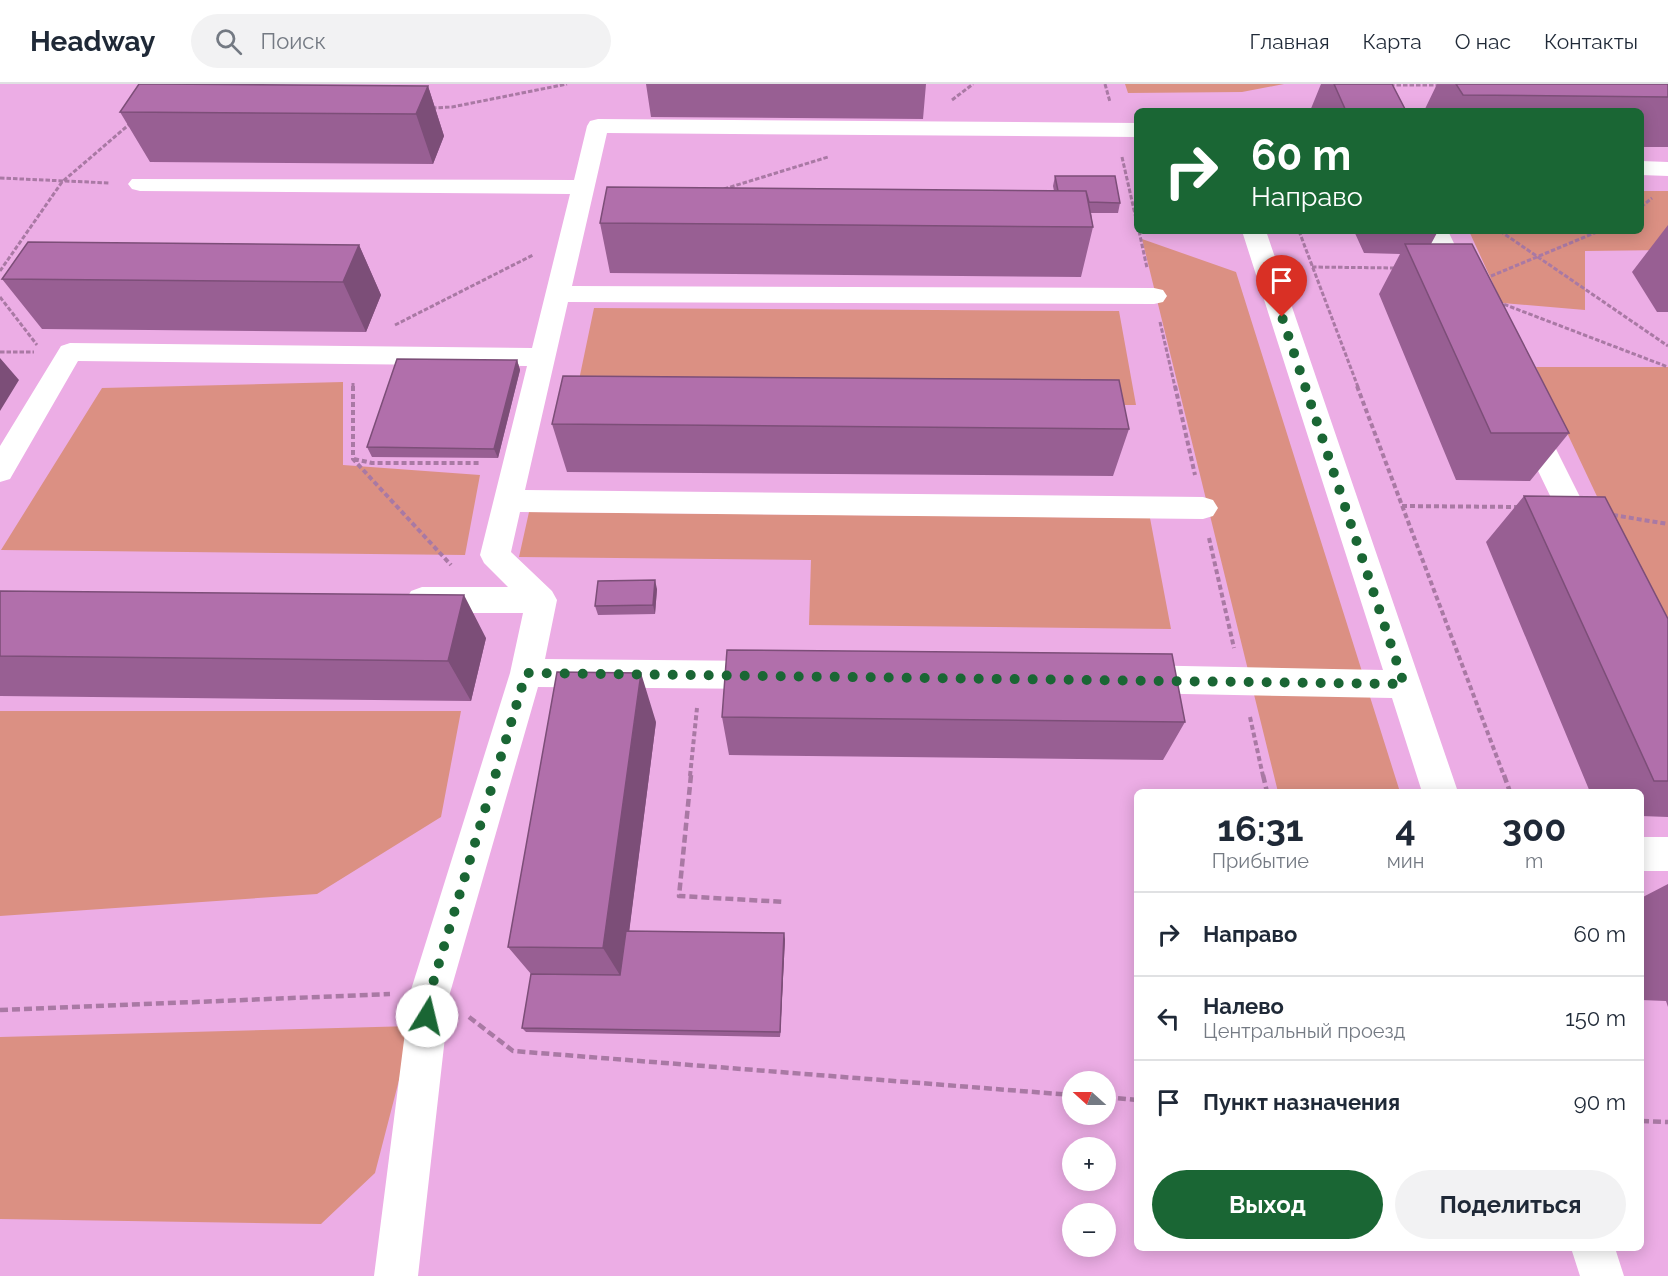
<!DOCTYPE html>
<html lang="ru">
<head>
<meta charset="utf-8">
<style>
	body { margin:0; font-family:Raleway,sans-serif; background:#f2f2f3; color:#1f2937; height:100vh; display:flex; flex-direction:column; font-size:22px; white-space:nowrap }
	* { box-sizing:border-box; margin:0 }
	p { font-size:20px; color:#747a83 }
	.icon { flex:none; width:33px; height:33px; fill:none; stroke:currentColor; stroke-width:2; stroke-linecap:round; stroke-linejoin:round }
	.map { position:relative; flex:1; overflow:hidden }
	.details { position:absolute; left:1134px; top:705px; width:510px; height:462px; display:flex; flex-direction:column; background:#fff; border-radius:9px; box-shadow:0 3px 15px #0003 }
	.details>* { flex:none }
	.hud { position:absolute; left:1134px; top:24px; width:510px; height:126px; border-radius:9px; box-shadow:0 3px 15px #0003; background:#1a6634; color:#fff; overflow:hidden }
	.needle { width:39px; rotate:291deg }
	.controls { position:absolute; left:1062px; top:987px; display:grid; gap:12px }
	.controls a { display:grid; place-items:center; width:54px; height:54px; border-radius:50%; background:#fff; box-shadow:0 3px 15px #0003; font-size:30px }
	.pin { position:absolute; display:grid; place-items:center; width:51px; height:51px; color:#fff; margin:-62px -26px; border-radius:50% 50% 50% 0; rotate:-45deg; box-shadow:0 0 6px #0007 }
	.pin .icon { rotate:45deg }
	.me { position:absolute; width:66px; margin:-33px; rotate:9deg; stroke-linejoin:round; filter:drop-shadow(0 0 4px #0008) }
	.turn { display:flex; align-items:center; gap:21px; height:126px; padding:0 18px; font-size:27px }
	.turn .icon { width:78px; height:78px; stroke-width:2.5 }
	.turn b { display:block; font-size:42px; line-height:51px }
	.eta { display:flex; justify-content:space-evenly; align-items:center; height:102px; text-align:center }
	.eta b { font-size:36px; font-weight:700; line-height:42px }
	.button { display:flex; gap:12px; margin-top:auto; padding:12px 18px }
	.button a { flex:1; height:69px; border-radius:36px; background:#1a6634; color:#fff; font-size:24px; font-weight:700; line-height:69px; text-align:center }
	.button a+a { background:#f2f2f3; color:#1f2937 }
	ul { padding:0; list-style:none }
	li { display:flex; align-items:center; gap:18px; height:84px; padding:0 18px; border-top:2px solid #e0e1e3 }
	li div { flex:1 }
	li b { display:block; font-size:22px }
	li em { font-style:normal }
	header { display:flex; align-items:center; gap:36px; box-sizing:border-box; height:84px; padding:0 30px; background:#fff; border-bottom:2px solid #e0e1e3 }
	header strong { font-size:28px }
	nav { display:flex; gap:33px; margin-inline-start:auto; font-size:21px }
	.search { width:420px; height:54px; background:#f2f2f3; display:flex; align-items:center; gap:15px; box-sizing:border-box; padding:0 21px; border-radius:33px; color:#747a83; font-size:22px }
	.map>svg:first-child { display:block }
</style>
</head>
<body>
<header>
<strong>Headway</strong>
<div class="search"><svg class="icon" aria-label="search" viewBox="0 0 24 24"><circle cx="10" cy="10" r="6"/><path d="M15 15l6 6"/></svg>Поиск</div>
<nav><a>Главная</a><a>Карта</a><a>О нас</a><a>Контакты</a></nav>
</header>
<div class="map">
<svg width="1668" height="1192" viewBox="0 0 1668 1192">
	<rect width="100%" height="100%" fill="#ecade5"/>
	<path fill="#db9083" d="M1125 0H1284L1242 8 1128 9Z
		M1641 107H1668V166L1585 167V226L1502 219 1469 147H1641Z
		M1142 155 1236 188 1400 708H1278Z
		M594 224 1119 227 1136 321 574 320Z
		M1536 283H1668V563Z
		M343 298V381L480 391 465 471 1 466 102 304Z
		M529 428 1150 434 1171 545 809 541 811 476 519 473Z
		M0 627H461L441 733 317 810 0 832Z
		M413 942 375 1089 321 1140 0 1135V953Z"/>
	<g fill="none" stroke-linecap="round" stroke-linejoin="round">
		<path stroke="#a979a4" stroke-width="3" stroke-dasharray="4.5 2" stroke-linecap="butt" d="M1105 0 1110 18
			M1390 1H1440
			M952 16 973 0
			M432 24 452 23 567 0
			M1122 73 1137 139
			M0 94 109 99
			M724 105 828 73
			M1641 123 1652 114
			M1139 147 1147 184
			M1299 147 1358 303
			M1500 147 1668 262
			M1312 183 1396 184
			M0 187 62 98 132 38
			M1491 192 1599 147
			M0 213 37 261
			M1498 218 1668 283
			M1160 238 1175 303
			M395 241 533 171
			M0 268H34
			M353 299V303"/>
		<path stroke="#a979a4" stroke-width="4" stroke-dasharray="5 3" stroke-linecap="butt" d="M353 302V375L451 481
			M1175 302 1195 391
			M1357 302 1504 692
			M354 375 372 379H481
			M1402 422 1519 423
			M1613 431 1668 440
			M1209 454 1234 564
			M1250 633 1263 692
			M690 692 697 624"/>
		<path stroke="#a979a4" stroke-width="4.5" stroke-dasharray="8 4" stroke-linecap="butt" d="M691 691 679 812 785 818
			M1263 691 1267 708
			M1504 691 1510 708
			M0 926 390 910
			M469 933 513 967 1072 1011
			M1106 1013 1137 1016
			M1641 1037 1668 1038"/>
		<path fill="#fff" fill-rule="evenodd" d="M598 35 1137 39V53L607 49 572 202 1154 204 1163 206 1167 212 1163 218 1154 220 568 218 525 406 1203 413 1213 416 1218 424 1213 432 1203 435 520 428 511 468 552 507 557 516 545 575 770 577 782 581 786 591 782 601 770 605 538 603 450 909 418 1192H374L410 909 510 589 523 529H422L411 525 406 516 411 507 422 503H508L484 479 480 471 527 282 78 277 10 395 0 398V362L61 262 70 259 532 264 570 110 140 107 132 105 128 100 132 95 574 96 587 42 590 37Z
			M1641 77 1668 78V92L1641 91Z
			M1242 147H1266L1458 708H1422L1392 614 1133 609 1121 605 1117 595 1121 585 1133 581 1383 586Z
			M1424 147H1448L1474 200 1470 206 1461 208 1452 206Z
			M1527 325 1537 328 1541 335 1600 453 1596 461 1585 465 1574 461 1570 453 1513 335 1517 328Z
			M1641 753H1668V787H1641Z
			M1571 1164H1615L1624 1192H1580Z"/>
	</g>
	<path fill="#985f93" d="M646 0H926L923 35 651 33Z
		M1321 0H1392L1406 27H1310Z
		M1437 0H1668V63H1641V27H1424Z
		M428 2 444 52 433 80 150 78 120 28Z
		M1055 92 1120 119 1118 129H1091L1093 143 1081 193 610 189 600 139 1054 107 1053 102Z
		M1668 141V228H1657L1632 188Z
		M1354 147H1438L1431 160 1569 349 1530 397 1456 396 1379 210 1400 170 1364 169Z
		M359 161 381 211 366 248 42 245 2 195Z
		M517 276 520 286 498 374 372 373 367 363Z
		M552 340 1129 345 1113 392 567 388Z
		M1524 412 1668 535V733L1641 732V708H1590L1486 458Z
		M657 505 655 530 598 531 595 522Z
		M0 507 486 554 471 617 0 612Z
		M722 633 1185 638 1163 676 729 671Z
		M656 638 629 847 785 855 780 953 526 948 522 944 531 890 508 863Z
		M1137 781V808L1134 786Z
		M1668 800V923L1666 917 1641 916V814Z"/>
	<path fill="#7c4e78" d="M428 2 444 52 433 80 416 30Z
		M359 161 381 211 366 248 343 198Z
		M0 274 19 296 0 327Z
		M517 276 520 286 498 374 494 365Z
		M655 496 657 505 655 530 653 521Z
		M464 511 486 554 471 617 448 577Z
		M641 589 656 638 623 896 603 864Z
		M784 849 785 855 780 953V948Z"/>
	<path fill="#b16fab" stroke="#7c4e78" stroke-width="1.5" d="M139 0H158L428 2 416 30 120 28Z
		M1334 0H1392L1406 27H1346Z
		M1456 0H1668V13L1463 11Z
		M1055 92H1115L1120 119 1089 118 1086 107H1058Z
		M607 103 1086 107 1093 143 600 139Z
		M28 158 359 161 343 198 2 195Z
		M1405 160H1472L1569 349H1491Z
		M397 275 517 276 494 365 367 363Z
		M563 292 1119 296 1129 345 552 340Z
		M1524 412 1605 413 1668 535V697H1654Z
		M655 496 653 521 595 522 598 497Z
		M0 507 464 511 448 577 0 572Z
		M727 566 1172 570 1185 638 722 633Z
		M557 588 641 589 603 864 508 863Z
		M626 847 784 849 780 948 522 944 531 890 620 891Z"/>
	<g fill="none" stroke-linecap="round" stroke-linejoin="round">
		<path stroke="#1a6634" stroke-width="10" stroke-dasharray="0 18" d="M427 932 430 909 526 589 1404 600 1282 233"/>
	</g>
</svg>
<div class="controls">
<a><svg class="needle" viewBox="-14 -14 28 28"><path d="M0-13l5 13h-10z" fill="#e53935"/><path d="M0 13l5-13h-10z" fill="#747a83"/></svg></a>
<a>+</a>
<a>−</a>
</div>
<div class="pin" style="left:1282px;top:233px;background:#d93025"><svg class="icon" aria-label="arrive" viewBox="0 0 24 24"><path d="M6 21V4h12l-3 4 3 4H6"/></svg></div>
<svg class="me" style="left:427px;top:932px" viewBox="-20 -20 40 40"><circle r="19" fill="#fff"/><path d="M0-13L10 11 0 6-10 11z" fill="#1a6634"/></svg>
<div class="hud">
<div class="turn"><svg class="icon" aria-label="right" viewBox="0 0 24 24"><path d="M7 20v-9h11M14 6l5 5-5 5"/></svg><div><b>60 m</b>Направо</div></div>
</div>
<section class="details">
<div class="eta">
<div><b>16:31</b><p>Прибытие</p></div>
<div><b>4</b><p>мин</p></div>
<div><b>300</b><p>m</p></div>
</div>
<ul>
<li><svg class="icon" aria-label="right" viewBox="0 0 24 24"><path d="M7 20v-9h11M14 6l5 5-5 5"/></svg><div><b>Направо</b></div><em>60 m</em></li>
<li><svg class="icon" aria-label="left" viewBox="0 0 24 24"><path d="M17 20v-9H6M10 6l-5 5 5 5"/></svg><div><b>Налево</b><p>Центральный проезд</p></div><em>150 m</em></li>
<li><svg class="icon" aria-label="arrive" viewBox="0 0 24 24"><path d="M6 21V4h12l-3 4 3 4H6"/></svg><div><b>Пункт назначения</b></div><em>90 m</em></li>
</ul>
<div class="button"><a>Выход</a><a>Поделиться</a></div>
</section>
</div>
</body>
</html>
